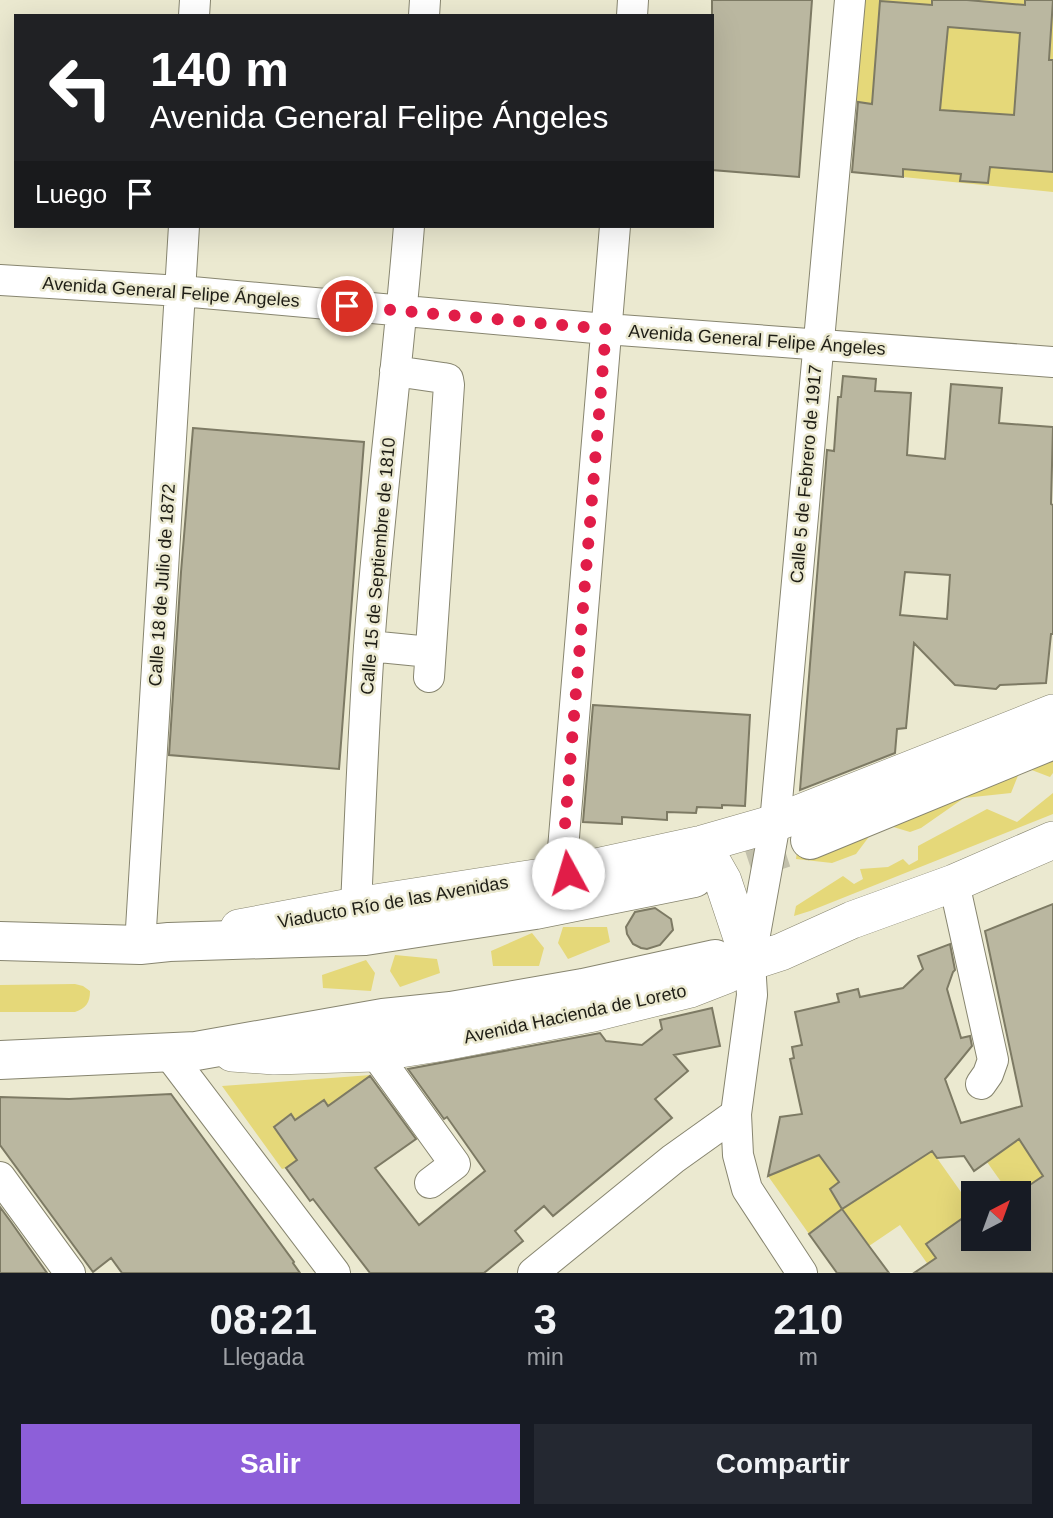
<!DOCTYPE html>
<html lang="es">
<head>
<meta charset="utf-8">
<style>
	body { margin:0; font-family:Helvetica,sans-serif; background:#242831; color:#f1f3f6; height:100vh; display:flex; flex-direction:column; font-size:26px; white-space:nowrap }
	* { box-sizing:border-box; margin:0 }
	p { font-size:23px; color:#9ea1a6 }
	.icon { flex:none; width:38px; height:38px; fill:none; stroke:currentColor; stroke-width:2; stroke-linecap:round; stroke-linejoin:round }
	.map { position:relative; height:1273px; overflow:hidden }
	.details { display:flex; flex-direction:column; background:#171b24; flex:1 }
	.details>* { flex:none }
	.top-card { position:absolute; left:14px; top:14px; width:700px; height:214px; border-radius:0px; box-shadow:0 7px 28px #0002; background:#202124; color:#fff; overflow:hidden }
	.needle { width:46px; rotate:41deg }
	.tools { position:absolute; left:961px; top:1181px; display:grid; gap:14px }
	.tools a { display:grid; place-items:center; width:70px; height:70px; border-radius:0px; background:#171b24; box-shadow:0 7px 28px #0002; font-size:35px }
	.pin { position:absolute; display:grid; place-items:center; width:60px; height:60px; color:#fff; margin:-30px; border:4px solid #fff; border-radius:50%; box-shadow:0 2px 7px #0007 }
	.me { position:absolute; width:77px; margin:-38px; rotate:354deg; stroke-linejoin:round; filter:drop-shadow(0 0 5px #0008) }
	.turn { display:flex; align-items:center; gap:24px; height:147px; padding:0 21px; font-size:32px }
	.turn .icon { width:91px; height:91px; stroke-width:2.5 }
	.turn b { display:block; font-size:49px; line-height:60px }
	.then { display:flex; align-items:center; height:66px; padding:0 21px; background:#0003; gap:14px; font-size:26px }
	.eta { display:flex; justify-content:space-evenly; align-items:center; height:119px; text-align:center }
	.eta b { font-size:42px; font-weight:800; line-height:49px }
	.action { display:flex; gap:14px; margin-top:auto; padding:14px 21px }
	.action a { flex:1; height:80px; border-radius:0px; background:#8d5fd9; color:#fff; font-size:28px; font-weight:800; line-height:80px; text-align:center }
	.action a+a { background:#242831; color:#f1f3f6 }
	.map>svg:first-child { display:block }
</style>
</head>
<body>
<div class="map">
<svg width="1053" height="1273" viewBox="0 0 1053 1273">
	<rect width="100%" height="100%" fill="#ebe9d0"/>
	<path fill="#e5d879" d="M860 0H1053V192L903 177 906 137 898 106 850 102Z
		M1053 751V773L1050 777 1029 769 1019 773 1011 793 964 798 921 828 910 832 890 826 871 834 856 854 832 863 796 859 800 824Z
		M1053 793V814L810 911 794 916 796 906 843 876 854 884 863 879 860 869 888 867 903 859 909 865 918 860V846L987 809 1017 822Z
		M563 927H607L610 942 568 959 558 943Z
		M532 933 544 948 539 966H493L491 951Z
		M395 955 437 959 440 973 400 987 390 971Z
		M366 960 375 973 371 991 323 988 322 975Z
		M75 984 83 986 90 991C90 1003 86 1008 75 1012H0V985Z
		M371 1075 328 1106 323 1100 295 1120 290 1114 274 1126 297 1160 286 1168 282 1169 222 1086Z
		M1019 1139 1053 1186 1018 1193H1009L987 1162Z
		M932 1151 973 1209V1221L967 1224 963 1218 927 1244 947 1273H934L900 1225 869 1246 842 1210 809 1234 768 1176 819 1155 839 1182 830 1189 843 1209Z"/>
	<path fill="#bab7a0" stroke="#7d7a64" stroke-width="2" fill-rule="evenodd" d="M712 0H812L799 177 712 170Z
		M932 0H967L1025 5V0H1053L1049 60H1053V172L990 167 988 183 960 181 961 174 903 169V177L852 172 858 102 872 104 880 1 932 5ZM948 27 1020 33 1014 115 940 110Z
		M843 376 876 379 875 391 911 393 907 455 945 459 951 384 1002 388 999 423 1053 427 1051 504 1053 505V634H1051L1046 683 1000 685 996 689 955 685 914 643 906 728 897 729 895 753 800 790 827 450 834 451 838 397H841ZM905 572 950 575 947 619 900 615Z
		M193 428 364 442 339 769 169 755 181 572Z
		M593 705 750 715 745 806 722 805V808L697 807 696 813 667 812V820L622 817V824L583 822Z
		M1053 904V1273H914L936 1258 926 1244 963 1218 973 1232V1239H1018V1193L1043 1176 1019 1139 974 1171 964 1156 937 1158 932 1151 842 1209 830 1189 839 1182 819 1155 768 1176 780 1117 802 1114 790 1059 794 1058 792 1047 802 1045 795 1012 839 1002 837 994 858 989 860 997 903 988 923 969 918 956 950 944 955 970 953 972 947 989 961 1038 970 1036 972 1046 945 1079 961 1123 1022 1106 985 931Z
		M655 908 671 919 673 930 660 945 647 949 641 948 633 944 627 934 626 927 635 912Z
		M712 1008 720 1046 674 1055 688 1071 655 1099 672 1118 553 1216 544 1206 515 1231 523 1241 484 1273H370L313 1199 310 1201 286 1168 297 1160 274 1127 291 1114 295 1120 324 1100 328 1106 370 1076 416 1139 375 1168 419 1225 485 1171 447 1117 444 1119 408 1069 600 1033 606 1041 642 1045 662 1029 660 1020Z
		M171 1094 294 1262 293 1263 300 1273H122L111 1258 93 1272 0 1145V1097L69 1099Z
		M0 1207 11 1222 47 1273H0Z
		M842 1209 869 1246 889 1273H837L809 1234Z"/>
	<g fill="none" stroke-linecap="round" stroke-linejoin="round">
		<path stroke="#c2c0ab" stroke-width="38" stroke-dasharray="38 19" stroke-linecap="butt" d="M694 878 810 840"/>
		<defs>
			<path id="minor" d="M194 16 195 0
				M424 16 425 0
				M632 16 633 0
				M0 280 181 291 606 329 1053 362
				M395 371 443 378 448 379 449 385 429 677
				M369 646 430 652
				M568 873 563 849 615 226
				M954 883 993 1060 988 1074 981 1084
				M356 906C360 820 363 734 369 647 379 506 398 366 409 226
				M140 945 184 226
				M168 1053 335 1273
				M375 1053 455 1164 430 1183
				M0 1177 70 1273
				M533 1273 673 1159 736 1114
				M802 1273 747 1189 738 1155 736 1114 752 995 750 962 775 823 850 0"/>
			<path id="tertiary" d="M702 844 723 881 750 962
				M239 928 356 906 568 873 702 844 775 823 1053 713
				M232 1053 274 1056 375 1053 438 1043 593 1013 690 989 726 975 750 962 781 952 852 920 954 883 1053 840"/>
			<path id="secondary" d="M810 840 1053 740
				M0 941 140 945 169 942 365 936 535 910 694 878
				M0 1060 196 1051 383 1018 451 1011 583 988 715 959"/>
		</defs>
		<use href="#minor" stroke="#87856f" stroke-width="32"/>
		<use href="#tertiary" stroke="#87856f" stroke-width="38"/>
		<use href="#secondary" stroke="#87856f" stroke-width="40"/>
		<use href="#minor" stroke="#fff" stroke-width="30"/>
		<use href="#tertiary" stroke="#fff" stroke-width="37"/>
		<use href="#secondary" stroke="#fff" stroke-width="38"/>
	</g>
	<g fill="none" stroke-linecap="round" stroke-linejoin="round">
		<path stroke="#e11d48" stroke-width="12" stroke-dasharray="0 21.6" d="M347 306 606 329 563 849 568 873"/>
	</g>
	<g text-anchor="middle" stroke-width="5" stroke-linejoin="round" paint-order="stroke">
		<g font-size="18" fill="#1e1d15" stroke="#ebe9d0">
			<text transform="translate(171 292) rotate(4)" y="6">Avenida General Felipe Ángeles</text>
			<text transform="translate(757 340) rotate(4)" y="6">Avenida General Felipe Ángeles</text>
			<text transform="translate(806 474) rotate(-85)" y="6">Calle 5 de Febrero de 1917</text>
			<text transform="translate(378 566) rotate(-85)" y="6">Calle 15 de Septiembre de 1810</text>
			<text transform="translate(162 585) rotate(-86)" y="6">Calle 18 de Julio de 1872</text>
			<text transform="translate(393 902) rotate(-10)" y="6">Viaducto Río de las Avenidas</text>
			<text transform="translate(575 1014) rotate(-12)" y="6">Avenida Hacienda de Loreto</text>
		</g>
	</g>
</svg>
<div class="tools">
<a><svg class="needle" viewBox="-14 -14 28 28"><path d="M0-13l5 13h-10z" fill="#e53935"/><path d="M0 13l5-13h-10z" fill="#9ea1a6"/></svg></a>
</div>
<div class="pin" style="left:347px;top:306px;background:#d93025"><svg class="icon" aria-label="arrive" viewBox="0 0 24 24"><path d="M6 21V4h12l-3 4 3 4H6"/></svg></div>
<svg class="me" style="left:568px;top:873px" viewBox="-20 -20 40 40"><circle r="19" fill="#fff"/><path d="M0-13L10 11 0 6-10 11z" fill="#e11d48"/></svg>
<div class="top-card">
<div class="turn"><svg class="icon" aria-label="left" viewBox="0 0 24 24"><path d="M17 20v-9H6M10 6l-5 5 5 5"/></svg><div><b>140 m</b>Avenida General Felipe Ángeles</div></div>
<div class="then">Luego<svg class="icon" aria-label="arrive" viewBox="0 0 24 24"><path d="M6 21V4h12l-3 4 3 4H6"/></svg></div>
</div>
</div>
<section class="details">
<div class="eta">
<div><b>08:21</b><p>Llegada</p></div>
<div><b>3</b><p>min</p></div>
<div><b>210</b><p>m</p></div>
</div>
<div class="action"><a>Salir</a><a>Compartir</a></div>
</section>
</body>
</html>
